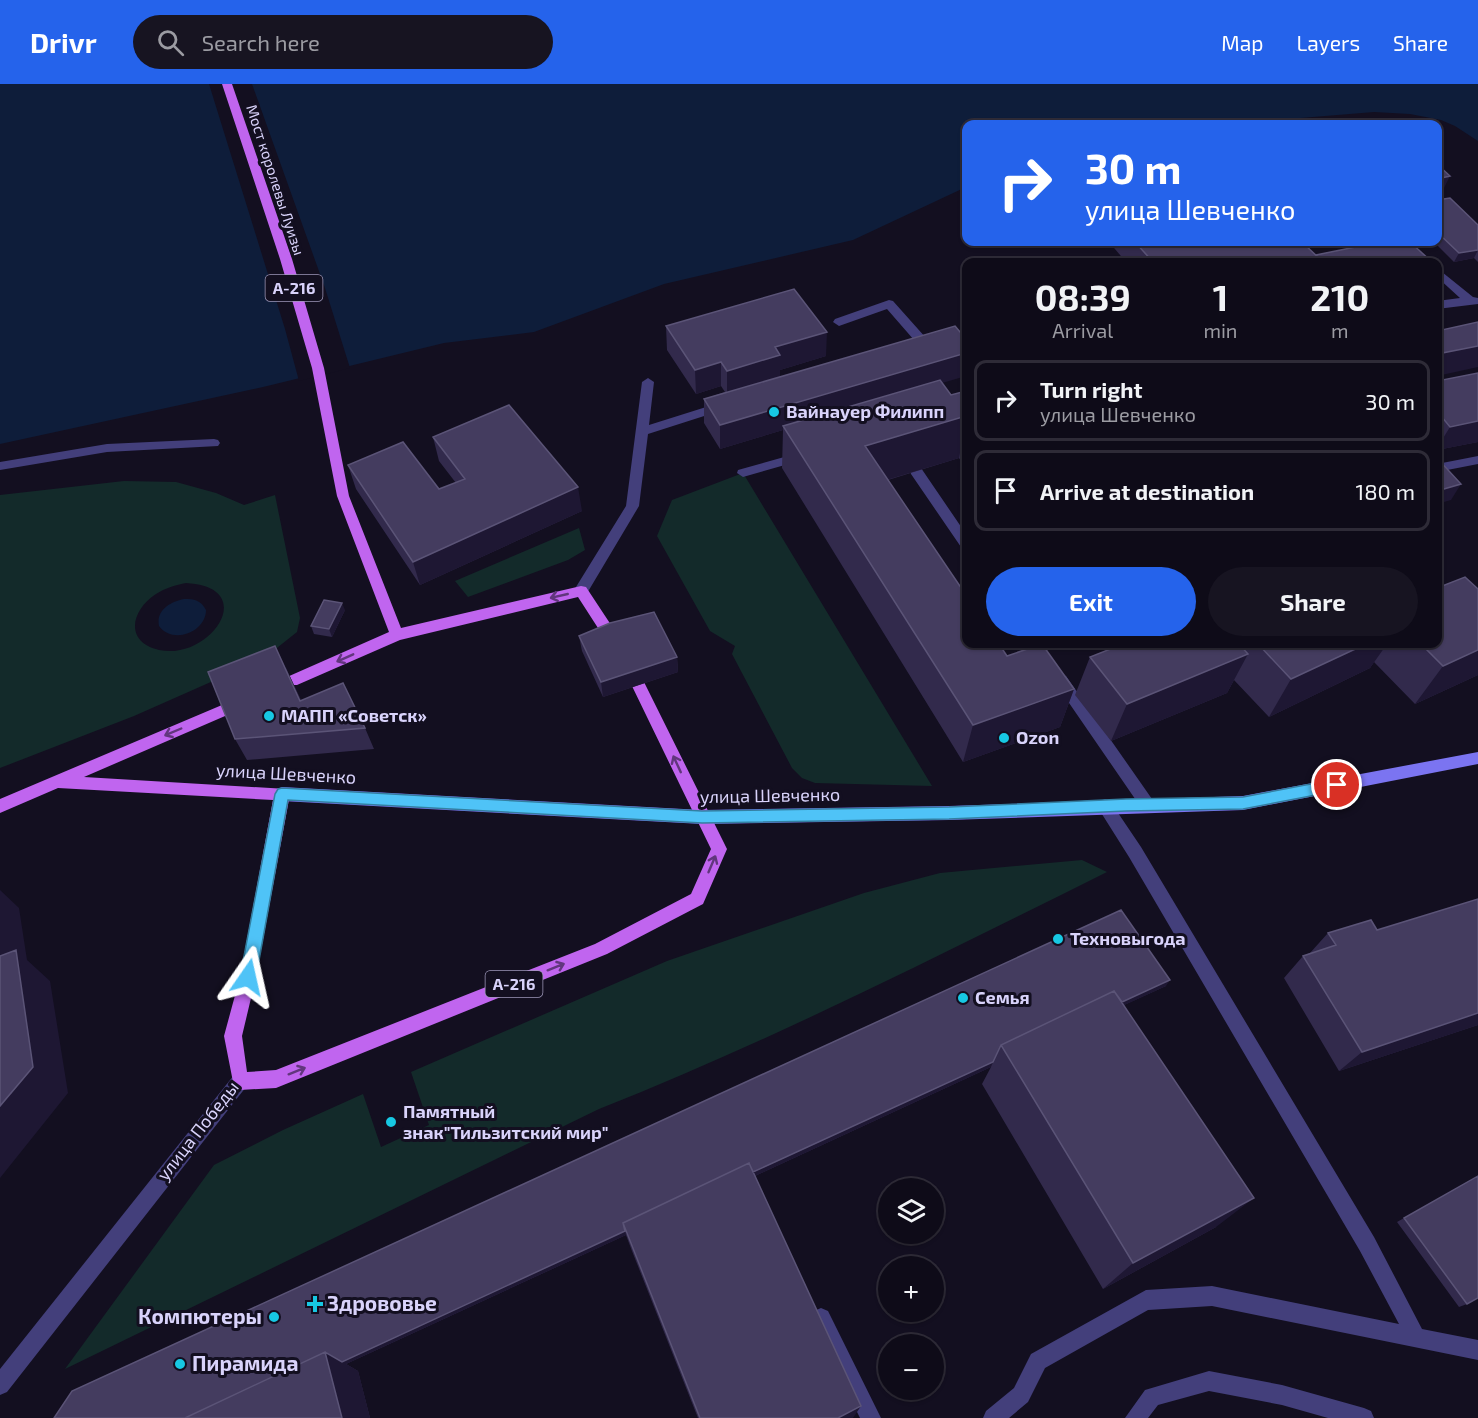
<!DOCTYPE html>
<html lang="en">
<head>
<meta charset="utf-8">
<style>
	body { margin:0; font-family:"Exo 2",sans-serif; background:#171421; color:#f1f3f6; height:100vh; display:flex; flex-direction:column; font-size:22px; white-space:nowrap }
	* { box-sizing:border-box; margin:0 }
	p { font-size:20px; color:#9b9ba2 }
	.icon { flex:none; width:33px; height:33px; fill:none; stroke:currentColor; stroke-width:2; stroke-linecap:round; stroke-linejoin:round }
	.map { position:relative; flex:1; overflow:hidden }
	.drawer { position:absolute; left:962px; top:174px; width:480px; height:390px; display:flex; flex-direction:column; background:#0e0b18; border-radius:12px; box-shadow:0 2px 4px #0004,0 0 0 2px #2e2b37 }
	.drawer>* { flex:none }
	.banner { position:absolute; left:962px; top:36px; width:480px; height:126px; border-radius:12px; box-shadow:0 2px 4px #0004,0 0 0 2px #2e2b37; background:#2563eb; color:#fff; overflow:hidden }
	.fabs { position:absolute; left:878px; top:1094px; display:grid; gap:12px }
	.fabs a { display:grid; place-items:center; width:66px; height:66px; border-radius:50%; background:#0e0b18; box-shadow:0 2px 4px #0004,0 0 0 2px #2e2b37; font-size:30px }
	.pin { position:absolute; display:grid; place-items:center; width:51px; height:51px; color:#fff; margin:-26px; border:3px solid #fff; border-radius:50%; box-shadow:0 2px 6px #0007 }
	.me { position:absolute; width:66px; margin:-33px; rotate:11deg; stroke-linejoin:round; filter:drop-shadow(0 0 4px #0008) }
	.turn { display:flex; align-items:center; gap:21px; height:126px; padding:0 24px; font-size:27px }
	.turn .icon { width:78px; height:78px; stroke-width:2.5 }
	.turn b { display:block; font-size:42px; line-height:51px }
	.eta { display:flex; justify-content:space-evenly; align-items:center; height:102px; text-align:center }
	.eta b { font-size:36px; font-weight:700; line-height:42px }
	.primary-button { display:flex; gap:12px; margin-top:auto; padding:12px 24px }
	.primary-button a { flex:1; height:69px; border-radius:36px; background:#2563eb; color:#fff; font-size:24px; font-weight:700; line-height:69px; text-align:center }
	.primary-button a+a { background:#171421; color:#f1f3f6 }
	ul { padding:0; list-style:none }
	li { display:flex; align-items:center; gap:18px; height:81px; margin:0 12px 9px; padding:0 12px; border:3px solid #2e2b37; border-radius:12px }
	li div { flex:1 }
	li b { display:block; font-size:22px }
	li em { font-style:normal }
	header { display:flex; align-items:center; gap:36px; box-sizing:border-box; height:84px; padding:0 30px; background:#2563eb; color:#fff }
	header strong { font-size:28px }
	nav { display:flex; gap:33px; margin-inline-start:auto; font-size:21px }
	.search { width:420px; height:54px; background:#171421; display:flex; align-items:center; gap:15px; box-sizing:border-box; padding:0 21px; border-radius:33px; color:#9b9ba2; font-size:22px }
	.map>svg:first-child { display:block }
</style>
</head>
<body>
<header>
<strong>Drivr</strong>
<div class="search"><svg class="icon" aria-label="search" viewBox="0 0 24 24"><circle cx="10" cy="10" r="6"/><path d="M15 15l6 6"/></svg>Search here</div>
<nav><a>Map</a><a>Layers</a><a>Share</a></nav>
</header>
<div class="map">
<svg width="1478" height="1334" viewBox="0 0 1478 1334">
	<rect width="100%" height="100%" fill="#130f20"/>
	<path fill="#132a2a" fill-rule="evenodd" d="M743 389 932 702 815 699 802 694 792 684 732 570 735 562 710 547 657 452 672 416Z
		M124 397 176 398 216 409 244 421 275 411 300 534 297 548 263 575 134 632 0 684V411ZM186 499C261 503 210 577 159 566 124 558 131 526 156 510 165 504 176 501 186 499Z
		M579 444 585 466 568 476 468 513 455 497Z
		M1082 776 1107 788C940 871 773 956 599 1025L65 1285 214 1081 283 1046 363 1010 381 1063 429 1041 411 988 667 877 864 809 940 789Z"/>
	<path fill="#0e1d3a" d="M0 0H1478V57L1455 42 1441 36 1410 30 1374 28 1229 40H966V103L853 156 664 200 534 248 444 259 263 303 0 360Z
		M184 515C194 515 201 516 206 526 206 548 173 561 159 542 156 526 170 518 184 515Z"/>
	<path fill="#130f20" d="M209 0H252L325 204 350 284 299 297 285 245Z"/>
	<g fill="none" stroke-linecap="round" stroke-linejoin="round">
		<path fill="#433f7b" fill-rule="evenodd" d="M1437 184 1473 213 1478 214V220L1437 225V217L1460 214 1437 193Z
			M889 216 893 217 926 254V260L907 266 903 265V259L914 256 887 225 839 242 833 238 835 235Z
			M648 294 654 298 649 341 722 318 728 322 726 325 648 350 639 422 586 511H576L574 507 576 503 626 422 642 298Z
			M802 368 806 369 808 372 806 375 743 393 737 389 738 386Z
			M1478 372V380L1437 388V380Z
			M916 383 921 384 966 450V465L961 463 911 390 910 387Z
			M1061 590 1066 592 1152 715 1155 720 1152 725 1147 727 1142 725 1056 600 1054 596 1056 592Z
			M1105 715 1110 717 1141 763 1374 1153 1422 1245 1478 1256V1276L1212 1222 1148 1226 1045 1284 1028 1318 1009 1334H983L986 1327 1014 1304 1031 1270 1146 1206 1212 1202 1399 1240 1360 1167 1129 773 1100 727 1097 722 1100 717Z
			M821 1224 828 1227 881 1334H860L811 1234 814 1227Z"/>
		<path fill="#433f7b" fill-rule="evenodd" d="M214 355 218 356 220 359 218 362 107 368 0 386V378L107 360Z
			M240 988 246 991 249 997 246 1003 7 1308 0 1311V1285L234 991Z
			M1209 1287 1282 1301 1364 1324 1371 1327 1374 1334H1328L1282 1321 1209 1307 1158 1321 1148 1334H1125L1145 1306Z"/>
		<path fill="#7b74f1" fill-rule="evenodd" d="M1478 668V680L1243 726 949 736 702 740 282 717 277 715 274 710 277 705 282 703 702 726 949 722 1243 712Z"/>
		<path fill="#c065ef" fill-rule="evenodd" d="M222 0H232L292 175 324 284 349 412 401 544 581 502 586 503 617 550 619 554 617 558H607L578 513 400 556 297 601H287L285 597 287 593 389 548 337 412 312 284 280 175Z
			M638 594 643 596 727 765 703 820 607 870 276 1004 240 1006 234 1003 224 952 240 893 273 716 58 704 0 729V715L222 621H232L234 625 232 629 84 693 287 705 290 710 256 893 242 952 247 988 276 986 595 860 691 810 711 765 631 600 633 596Z"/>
	</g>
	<path fill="#322a4c" d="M1437 116 1478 141V178L1474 174 1454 178 1434 158H1437Z
		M1109 158H1302L1316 171 1431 178H1126Z
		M666 242 826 272 780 286V293L942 299 966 332V384L959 374 888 396 1007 572 1074 605 1060 643 963 678 782 384 783 346 720 365 704 339V315L725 308 721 302 696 310 667 266Z
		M1437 297 1478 358 1437 366Z
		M433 353 582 427 420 501 356 405 348 381 439 405 456 399 439 377Z
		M1478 505V591L1415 620 1374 578 1370 584 1269 633 1234 596 1227 609 1111 657 1075 611 1090 573 1244 565 1247 560H1437Z
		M345 526 332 553 314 550 311 542Z
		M579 552 677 573 678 588 603 613 582 567Z
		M286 584 301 616 365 644 374 665 247 676 235 655Z
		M1121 826 1166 902 1124 921 1216 1143 1103 1205 982 1000 991 983 755 1092 853 1334H698L632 1167 626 1151 346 1280 358 1287 370 1334H54Z
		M1377 846 1478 941 1339 987 1284 894 1303 872 1310 869 1328 849Z
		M1478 1092 1467 1220 1459 1223 1397 1138Z"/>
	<path fill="#1e1733" d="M1450 92 1442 108 1437 109V95Z
		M1478 166 1474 174 1454 178 1459 169Z
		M827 248 826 272 780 286V295L727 311V287L775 263Z
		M1478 262V283L1437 292V270Z
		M966 269V292L786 345 783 342V346L720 365V341Z
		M721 278V302L696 310 695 286Z
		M966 332V338L959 374 860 404 865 362Z
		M1478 337V358L1437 366V364L1450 343Z
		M1461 400 1451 416 1437 420V407Z
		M578 403 582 427 420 501 413 478Z
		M342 519 345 526 332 553 329 545Z
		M1366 560H1387L1370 584 1269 633 1291 595Z
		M275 562 286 584 311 638 300 617Z
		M1478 566V591L1415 620 1443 582Z
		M1248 570 1227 609 1111 657 1127 620Z
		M677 573 678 588 603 613 601 598Z
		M1074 605 1060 643 963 678 973 641Z
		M0 806 19 824 27 876 50 897 68 1009 0 1094Z
		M1170 896 1166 902 1009 974 1007 971Z
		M1478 929V941L1339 987 1362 968Z
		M993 978 991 983 627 1151 626 1147Z
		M1254 1114 1216 1143 1103 1205 1133 1179Z
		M625 1147 626 1151 346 1280 358 1287 370 1334H342L325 1268Z
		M861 1322 853 1334H838Z"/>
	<path fill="#443c5f" stroke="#5b5477" stroke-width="1.5" d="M1437 80 1450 92 1437 95Z
		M1450 114 1478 141V166L1459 169 1437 148V116Z
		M1135 158H1302L1323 178H1153Z
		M1380 158H1410L1432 178H1323L1316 171Z
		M794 205 827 248 775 263 780 271 727 287 721 278 695 286 666 242Z
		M1478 238V262L1437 270V247Z
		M955 242 966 255V269L720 341 704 315Z
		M1478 289V337L1450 343 1437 327V297Z
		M940 296 951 311 966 307V332L865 362 966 511V560H999L1007 572 1042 560 1074 605 973 641 783 342Z
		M509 321 578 403 413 478 348 381 403 358 439 405 465 395 433 353Z
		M1437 374 1461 400 1437 407Z
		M1465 493 1478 505V566L1443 582 1421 560H1437V504Z
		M324 516 342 519 329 545 311 542Z
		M654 528 677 573 601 598 579 552 610 539Z
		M1123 560H1239L1248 570 1127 620 1090 573Z
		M1258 560H1366L1291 595Z
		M275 562 300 617 343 599 365 644 235 655 208 588Z
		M1478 815V929L1362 968 1303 872 1336 861 1328 849 1371 836 1377 846Z
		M1121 826 1170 896 1122 918 1114 907 1001 961 993 978 753 1088 749 1079 623 1139 625 1147 342 1278 325 1268 185 1334H54L72 1307Z
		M16 866 33 983 0 1022V872Z
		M1114 907 1254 1114 1133 1179 1001 961Z
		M749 1079 861 1322 838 1334H700L623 1139Z
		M1478 1092V1214L1467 1220 1404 1134Z
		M325 1268 342 1334H185Z"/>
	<defs><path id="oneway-shaft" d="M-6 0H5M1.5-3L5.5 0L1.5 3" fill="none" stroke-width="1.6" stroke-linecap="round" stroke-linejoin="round" transform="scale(1.5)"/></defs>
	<g stroke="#61367d">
		<use href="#oneway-shaft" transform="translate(559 512) rotate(167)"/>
		<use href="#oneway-shaft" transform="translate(345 574) rotate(156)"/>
		<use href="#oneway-shaft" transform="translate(173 648) rotate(157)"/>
		<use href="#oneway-shaft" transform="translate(677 680) rotate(-115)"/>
		<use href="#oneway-shaft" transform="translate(712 780) rotate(-67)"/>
		<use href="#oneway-shaft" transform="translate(556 883) rotate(-22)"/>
		<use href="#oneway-shaft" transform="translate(297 987) rotate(-22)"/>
	</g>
	<path fill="#4fc3f7" stroke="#337fa1" stroke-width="1.5" d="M1337 695 1342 697 1344 701 1342 705 1337 707 1243 725 1126 727 949 735 702 739 288 716 256 893 254 898 248 900 243 898 240 893 275 710 278 705 282 704 702 727 949 723 1126 715 1243 713Z"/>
	<g fill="#17c8e3" stroke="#130f20" stroke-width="2">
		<circle cx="774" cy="328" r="6"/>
		<circle cx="269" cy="632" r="6"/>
		<circle cx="1004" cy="654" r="6"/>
		<circle cx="1058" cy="855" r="6"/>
		<circle cx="963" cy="914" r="6"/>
		<circle cx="391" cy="1038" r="6"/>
		<path d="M312 1211h6v6h6v6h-6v6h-6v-6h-6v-6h6z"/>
		<circle cx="274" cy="1233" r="6"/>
		<circle cx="180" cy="1280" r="6"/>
	</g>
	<g text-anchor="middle" stroke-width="6" stroke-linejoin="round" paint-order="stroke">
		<g font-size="15" fill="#d9d3fb" stroke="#130f20">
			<text transform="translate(275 96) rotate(72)" y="5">Мост королевы Луизы</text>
		</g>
		<g fill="#130f20" stroke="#9e98b9" stroke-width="1.5">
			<rect x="265.5" y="191" width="57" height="26" rx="4.5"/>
			<rect x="485.5" y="887" width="57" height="26" rx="4.5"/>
		</g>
		<g font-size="16" font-weight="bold" fill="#d9d3fb">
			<text x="294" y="210">А-216</text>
			<text x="514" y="906">А-216</text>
		</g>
		<g font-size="18" font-weight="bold" fill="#d9d3fb" stroke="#130f20" text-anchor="start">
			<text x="786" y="334">Вайнауер Филипп</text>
			<text x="281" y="638">МАПП «Советск»</text>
			<text x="1016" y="660">Ozon</text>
			<text x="1070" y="861">Техновыгода</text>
			<text x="975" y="920">Семья</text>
			<text x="403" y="1034">Памятный<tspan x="403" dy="21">знак"Тильзитский мир"</tspan></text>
		</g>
		<g font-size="18" fill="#d9d3fb" stroke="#130f20">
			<text transform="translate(286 690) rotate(3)" y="6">улица Шевченко</text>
			<text transform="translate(770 712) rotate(-1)" y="6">улица Шевченко</text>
			<text transform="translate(198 1047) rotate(-52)" y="6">улица Победы</text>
		</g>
		<g font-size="21" font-weight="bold" fill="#d9d3fb" stroke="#130f20" text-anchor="start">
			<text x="327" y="1227">Здрововье</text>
			<text x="262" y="1240" text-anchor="end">Компютеры</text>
			<text x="192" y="1287">Пирамида</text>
		</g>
	</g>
</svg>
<div class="fabs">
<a><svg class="icon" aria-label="layers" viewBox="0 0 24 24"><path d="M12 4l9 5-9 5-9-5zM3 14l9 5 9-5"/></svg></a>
<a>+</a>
<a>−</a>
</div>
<div class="pin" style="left:1337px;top:701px;background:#d93025"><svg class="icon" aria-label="arrive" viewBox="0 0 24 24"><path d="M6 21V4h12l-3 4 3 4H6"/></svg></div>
<svg class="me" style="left:248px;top:893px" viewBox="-20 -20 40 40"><path d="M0-17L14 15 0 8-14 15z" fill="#4fc3f7" stroke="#fff" stroke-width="4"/></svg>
<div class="banner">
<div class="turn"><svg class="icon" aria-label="right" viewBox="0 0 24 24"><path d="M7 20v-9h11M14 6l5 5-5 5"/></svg><div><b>30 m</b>улица Шевченко</div></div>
</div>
<section class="drawer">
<div class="eta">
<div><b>08:39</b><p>Arrival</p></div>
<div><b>1</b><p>min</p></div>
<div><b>210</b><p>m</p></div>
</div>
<ul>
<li><svg class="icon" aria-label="right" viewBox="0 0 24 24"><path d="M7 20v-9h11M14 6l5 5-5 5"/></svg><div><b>Turn right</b><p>улица Шевченко</p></div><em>30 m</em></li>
<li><svg class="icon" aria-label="arrive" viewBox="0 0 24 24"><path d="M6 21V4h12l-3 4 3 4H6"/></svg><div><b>Arrive at destination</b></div><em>180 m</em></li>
</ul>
<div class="primary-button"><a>Exit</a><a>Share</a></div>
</section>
</div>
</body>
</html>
